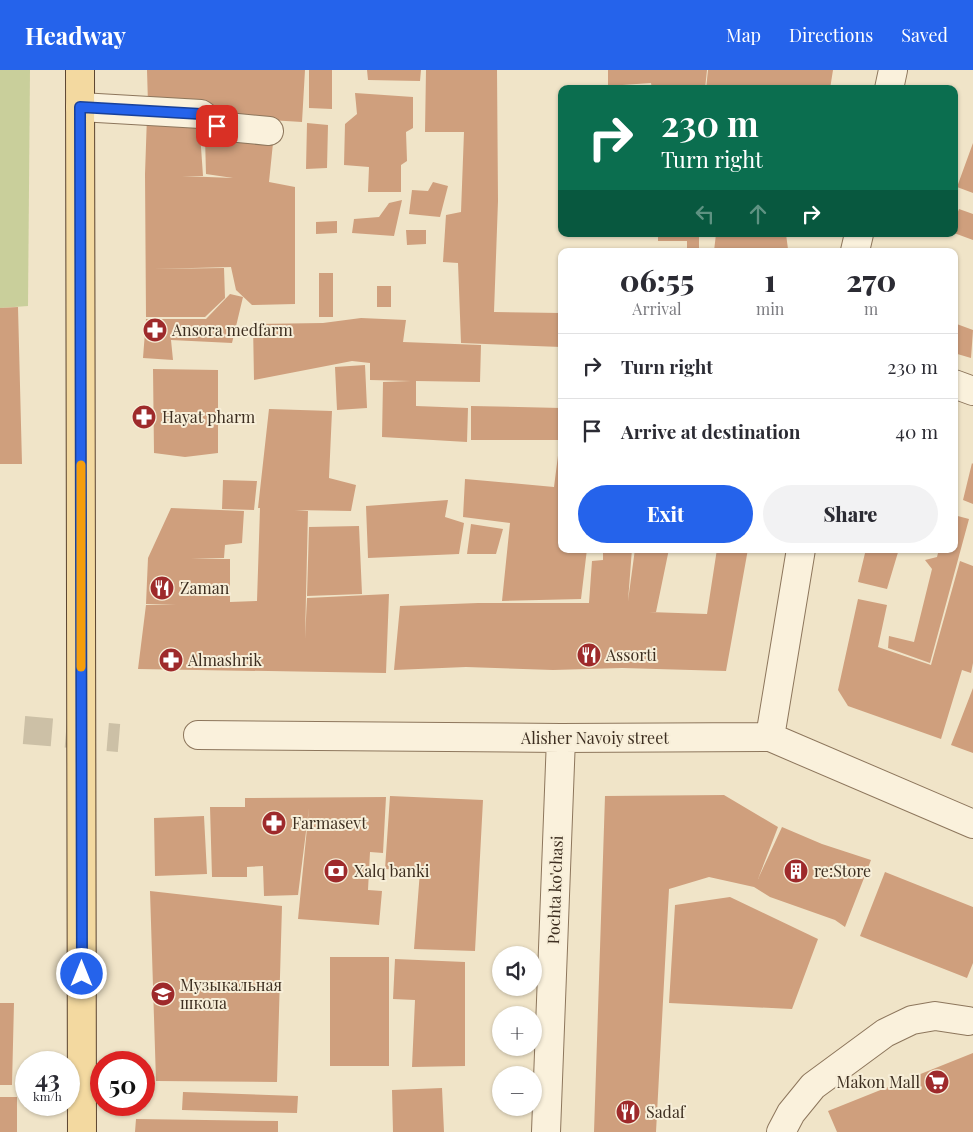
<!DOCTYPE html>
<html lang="en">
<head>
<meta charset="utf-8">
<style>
	body { margin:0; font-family:"Playfair Display",serif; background:#f2f2f3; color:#2b2b33; height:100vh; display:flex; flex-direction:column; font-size:19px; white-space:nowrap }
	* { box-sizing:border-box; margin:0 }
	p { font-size:16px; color:#7c7c81 }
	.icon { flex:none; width:28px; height:28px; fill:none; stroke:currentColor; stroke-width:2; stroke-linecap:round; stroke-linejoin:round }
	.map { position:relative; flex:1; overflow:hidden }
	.sheet { position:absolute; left:558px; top:178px; width:400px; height:305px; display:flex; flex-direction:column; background:#fff; border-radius:10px; box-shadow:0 1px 4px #0004 }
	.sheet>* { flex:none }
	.banner { position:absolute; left:558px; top:15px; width:400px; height:152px; border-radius:10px; box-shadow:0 1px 4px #0004; background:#0b6e4f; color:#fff; overflow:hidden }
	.buttons { position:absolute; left:492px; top:876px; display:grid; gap:10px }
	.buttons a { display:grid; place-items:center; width:50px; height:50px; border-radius:50%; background:#fff; box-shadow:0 1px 4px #0004; font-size:25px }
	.speed { position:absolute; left:15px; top:981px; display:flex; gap:10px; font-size:25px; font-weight:700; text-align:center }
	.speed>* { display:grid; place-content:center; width:65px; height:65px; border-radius:50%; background:#fff; box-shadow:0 1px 4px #0004; line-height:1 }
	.speed small { font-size:12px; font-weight:400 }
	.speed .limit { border:8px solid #d22; background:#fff; color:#111 }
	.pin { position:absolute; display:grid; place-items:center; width:42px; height:42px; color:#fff; margin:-21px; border-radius:10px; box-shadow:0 2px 8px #0006 }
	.me { position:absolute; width:55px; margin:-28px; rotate:0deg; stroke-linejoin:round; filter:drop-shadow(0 0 4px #0008) }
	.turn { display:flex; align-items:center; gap:18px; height:105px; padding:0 20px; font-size:22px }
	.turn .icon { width:65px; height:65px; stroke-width:2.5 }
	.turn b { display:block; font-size:35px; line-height:42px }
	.lanes { display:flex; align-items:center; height:48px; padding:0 20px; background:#0003; justify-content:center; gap:25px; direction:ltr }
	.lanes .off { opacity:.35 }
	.eta { display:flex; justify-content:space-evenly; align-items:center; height:85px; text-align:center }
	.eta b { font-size:30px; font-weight:800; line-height:35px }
	.action { display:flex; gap:10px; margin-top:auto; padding:10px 20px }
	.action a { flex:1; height:58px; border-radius:30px; background:#2563eb; color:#fff; font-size:20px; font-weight:800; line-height:58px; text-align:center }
	.action a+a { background:#f2f2f3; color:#2b2b33 }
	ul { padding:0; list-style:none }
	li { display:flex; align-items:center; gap:15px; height:65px; padding:0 20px; border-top:1px solid #e1e1e2 }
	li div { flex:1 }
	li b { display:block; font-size:19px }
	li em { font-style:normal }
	header { display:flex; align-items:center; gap:30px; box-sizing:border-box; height:70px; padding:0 25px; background:#2563eb; color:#fff }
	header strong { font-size:24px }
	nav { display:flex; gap:28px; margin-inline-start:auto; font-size:18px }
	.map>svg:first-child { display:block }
</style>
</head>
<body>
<header>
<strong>Headway</strong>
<nav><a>Map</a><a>Directions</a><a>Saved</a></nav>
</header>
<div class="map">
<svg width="973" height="1062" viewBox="0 0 973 1062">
	<rect width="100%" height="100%" fill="#f0e4c8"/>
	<path fill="#c9cf9b" d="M0 0H30L28 236 0 238Z"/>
	<path fill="#cf9f7d" d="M147 0H305L302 52 220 47 148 34Z
		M309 0H332V39L309 38Z
		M367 0H421L420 11 368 10Z
		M426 0H497L498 131 494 242 561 243V277L461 273 458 193 443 192 446 145 461 142 464 62H425Z
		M608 0H707L705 19H652L651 13 608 16Z
		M708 0H833L830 19H706Z
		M355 23 413 27V58L406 62 407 91 401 95V122H368L369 97 344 95 345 54 357 44Z
		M147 46 199 48 203 106H182L233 108 206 104 205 67 273 73 269 112 295 117V234L252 235 236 220 231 197 153 199 224 198 225 228 205 247H146L145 104Z
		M307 53 328 55 327 98 306 99Z
		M973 73V123L957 117Z
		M433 112 448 116 440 147 409 144 412 120 428 121Z
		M402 130 394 166 352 163 354 149 379 147 389 133Z
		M959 139 973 144V170L954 163V152Z
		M337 151V163L316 164V152Z
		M406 160H426V174L407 175Z
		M658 164H699V181H687V171H658Z
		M716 164H786L788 179 787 181H714Z
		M319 203H333V247H319Z
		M377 216H391V237H377Z
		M230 224 243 227 232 273 171 270 173 290 143 288 146 249H206Z
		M18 237 22 394H0V238Z
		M361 248 406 250 403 272 481 275 480 312 416 311V336L468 338 467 372 382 367 383 312 411 311 370 310V293L352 291 254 310 253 254 323 253Z
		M954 253 973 260 971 288 954 283Z
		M365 295 367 338 337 340 335 297Z
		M153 299 218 300V383L185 387 154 383Z
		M471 336 561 338V370H471Z
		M269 339 332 341 329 408 356 415 351 441 295 440 308 441 305 569 307 528 389 524 386 603 138 599 146 535 176 534H146L148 488 171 438 244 441 242 473 225 475 224 488 191 489H230V532L257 531 260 438H258Z
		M560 370 561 479H587L581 529 502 531 510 453 463 447 465 409 554 417Z
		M972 393 973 394V434L963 430Z
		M223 410 257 411 254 440 222 439Z
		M448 430 445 447 464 453 459 484 368 488 366 436Z
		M954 445 969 449 930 593 888 578 889 566 914 572 932 499 925 490 937 487 939 479H954Z
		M471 454 503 459 496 484H467Z
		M359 456 362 524 307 526 309 457Z
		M603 479H632L628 531 635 479H669L656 542H649L707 544 717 479H748L726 601 622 598 553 600 466 597 394 600 400 536 478 533H589L592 491 603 490Z
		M866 479H899L887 519 858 512Z
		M960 491 973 496V593L971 603 962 600 941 669 848 636 838 620 858 529 887 535 878 577 931 595Z
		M973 618V683L951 675Z
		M724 725 778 757 758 809 782 757 822 774 871 790 845 857 835 850 770 827 754 817 709 807 669 819 656 1062H594L605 726Z
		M390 726 483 730 475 881 414 879 420 801 385 799Z
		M386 727 383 783 370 782 368 820 382 821 379 855 298 849 309 738 298 825 264 826 263 796 247 797V807H212L210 737H245V728Z
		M204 746 207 804 155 806 154 748Z
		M885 802 973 837V893L967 908 860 866Z
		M150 821 282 836 277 1012 156 1011Z
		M730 827 818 869 792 939 669 933 675 835Z
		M330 887H389V996H330Z
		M395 889 465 892V996L412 997 415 930 393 929Z
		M0 933H14L12 1015H0Z
		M973 983V1062H837L828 1041Z
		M442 1018 444 1062H393L392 1020Z
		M183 1022 298 1026 297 1043 182 1040Z
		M0 1027H17V1062H0Z
		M136 1049 278 1051V1062H135Z"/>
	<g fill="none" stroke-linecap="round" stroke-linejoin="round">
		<path stroke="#ccc0a6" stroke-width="28" stroke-dasharray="28 14" stroke-linecap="butt" d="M24 660 119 668"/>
		<defs>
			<path id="minor" d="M889 19 893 0
				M80 37 201 44 217 56 269 61
				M855 181 859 164
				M954 314 973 321
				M198 665 561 668 770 667 973 754
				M770 667 801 479
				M546 1062 561 668
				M781 1062 791 1043 813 1016 885 963 912 950 935 946 968 951"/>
			<path id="major" d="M80 0 82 1062"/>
		</defs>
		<use href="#minor" stroke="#8d765c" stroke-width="30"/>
		<use href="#major" stroke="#5b4430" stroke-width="30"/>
		<use href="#minor" stroke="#faf1dc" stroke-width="28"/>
		<use href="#major" stroke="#f3d9a0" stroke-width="28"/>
	</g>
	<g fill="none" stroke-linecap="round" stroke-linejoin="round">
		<defs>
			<path id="route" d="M82 904 80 37 201 44 217 56"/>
		</defs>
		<use href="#route" stroke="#184099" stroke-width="12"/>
		<use href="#route" stroke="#2563eb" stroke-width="9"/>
		<path stroke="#f59e0b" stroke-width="9" d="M81 395V597"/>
	</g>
	<defs>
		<symbol id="pharmacy-disc" viewBox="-11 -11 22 22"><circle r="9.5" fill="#9e2a2b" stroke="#f7eed8"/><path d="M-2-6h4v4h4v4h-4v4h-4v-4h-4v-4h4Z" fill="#fff"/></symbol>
		<symbol id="restaurant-disc" viewBox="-11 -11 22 22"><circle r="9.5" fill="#9e2a2b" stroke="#f7eed8"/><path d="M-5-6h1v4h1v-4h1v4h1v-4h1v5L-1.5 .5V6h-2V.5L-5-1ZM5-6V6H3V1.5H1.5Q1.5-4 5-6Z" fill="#fff"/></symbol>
		<symbol id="bank-disc" viewBox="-11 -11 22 22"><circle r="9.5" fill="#9e2a2b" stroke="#f7eed8"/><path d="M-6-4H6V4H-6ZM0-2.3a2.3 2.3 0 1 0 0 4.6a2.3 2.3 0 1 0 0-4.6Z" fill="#fff"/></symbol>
		<symbol id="building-disc" viewBox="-11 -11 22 22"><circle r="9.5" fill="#9e2a2b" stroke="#f7eed8"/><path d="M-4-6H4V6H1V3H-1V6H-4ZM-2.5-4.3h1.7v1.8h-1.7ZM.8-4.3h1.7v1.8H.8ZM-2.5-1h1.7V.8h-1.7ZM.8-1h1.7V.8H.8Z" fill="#fff"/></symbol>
		<symbol id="school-disc" viewBox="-11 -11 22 22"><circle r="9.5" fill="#9e2a2b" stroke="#f7eed8"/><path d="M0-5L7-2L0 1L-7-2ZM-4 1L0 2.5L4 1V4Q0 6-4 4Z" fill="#fff"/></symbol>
		<symbol id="supermarket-disc" viewBox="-11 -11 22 22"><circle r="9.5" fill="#9e2a2b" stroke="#f7eed8"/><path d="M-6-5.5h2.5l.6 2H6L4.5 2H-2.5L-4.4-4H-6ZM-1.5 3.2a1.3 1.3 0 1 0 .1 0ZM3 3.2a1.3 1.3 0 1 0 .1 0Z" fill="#fff"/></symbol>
	</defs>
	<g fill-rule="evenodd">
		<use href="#pharmacy-disc" x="141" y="246" width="28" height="28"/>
		<use href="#pharmacy-disc" x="130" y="333" width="28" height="28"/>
		<use href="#restaurant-disc" x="148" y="504" width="28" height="28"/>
		<use href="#restaurant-disc" x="575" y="571" width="28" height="28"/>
		<use href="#pharmacy-disc" x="157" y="576" width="28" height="28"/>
		<use href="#pharmacy-disc" x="260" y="739" width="28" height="28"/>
		<use href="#bank-disc" x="322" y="787" width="28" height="28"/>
		<use href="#building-disc" x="782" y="787" width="28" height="28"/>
		<use href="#school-disc" x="149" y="910" width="28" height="28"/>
		<use href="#supermarket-disc" x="923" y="998" width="28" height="28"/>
		<use href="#restaurant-disc" x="614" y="1028" width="28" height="28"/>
	</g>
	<g text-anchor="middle" stroke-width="4" stroke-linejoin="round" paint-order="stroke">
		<g font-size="16" fill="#3d2e20" stroke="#f7eed8" text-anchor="start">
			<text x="172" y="266">Ansora medfarm</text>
			<text x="162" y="353">Hayat pharm</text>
			<text x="180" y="524">Zaman</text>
			<text x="606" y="591">Assorti</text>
			<text x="188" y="596">Almashrik</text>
			<text x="292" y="759">Farmasevt</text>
			<text x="354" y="807">Xalq banki</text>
			<text x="814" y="807">re:Store</text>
			<text x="180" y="921">Музыкальная<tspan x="180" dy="18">школа</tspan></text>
			<text x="920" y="1018" text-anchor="end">Makon Mall</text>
			<text x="646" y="1048">Sadaf</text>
		</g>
		<g font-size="16" fill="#3d2e20" stroke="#f7eed8">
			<text x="595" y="674">Alisher Navoiy street</text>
			<text transform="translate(555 820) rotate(-88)" y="6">Pochta ko'chasi</text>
		</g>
	</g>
</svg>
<div class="buttons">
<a><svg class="icon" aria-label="sound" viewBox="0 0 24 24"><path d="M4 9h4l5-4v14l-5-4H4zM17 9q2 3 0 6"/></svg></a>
<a>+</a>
<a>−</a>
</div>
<div class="speed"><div>43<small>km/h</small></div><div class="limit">50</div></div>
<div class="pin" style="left:217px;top:56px;background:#d93025"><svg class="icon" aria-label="arrive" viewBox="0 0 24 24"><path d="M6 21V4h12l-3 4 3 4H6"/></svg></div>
<svg class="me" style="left:82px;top:904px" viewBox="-20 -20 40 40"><circle r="17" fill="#2563eb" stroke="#fff" stroke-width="3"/><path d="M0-11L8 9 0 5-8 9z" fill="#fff"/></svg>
<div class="banner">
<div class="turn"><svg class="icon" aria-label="right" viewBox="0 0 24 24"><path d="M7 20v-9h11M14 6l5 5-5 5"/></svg><div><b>230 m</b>Turn right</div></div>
<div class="lanes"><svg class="icon off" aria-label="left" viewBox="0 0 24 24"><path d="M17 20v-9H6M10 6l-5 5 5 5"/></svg><svg class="icon off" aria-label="ahead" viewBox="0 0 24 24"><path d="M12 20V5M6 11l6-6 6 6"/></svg><svg class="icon" aria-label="right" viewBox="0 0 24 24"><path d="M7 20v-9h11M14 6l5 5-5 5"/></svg></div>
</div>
<section class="sheet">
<div class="eta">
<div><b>06:55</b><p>Arrival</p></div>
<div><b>1</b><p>min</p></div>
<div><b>270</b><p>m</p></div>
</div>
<ul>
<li><svg class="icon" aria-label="right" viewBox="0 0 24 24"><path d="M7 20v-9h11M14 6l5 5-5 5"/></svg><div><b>Turn right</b></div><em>230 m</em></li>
<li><svg class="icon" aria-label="arrive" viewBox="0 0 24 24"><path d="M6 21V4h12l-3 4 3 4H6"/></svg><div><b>Arrive at destination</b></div><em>40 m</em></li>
</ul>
<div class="action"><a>Exit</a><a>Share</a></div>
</section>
</div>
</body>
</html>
